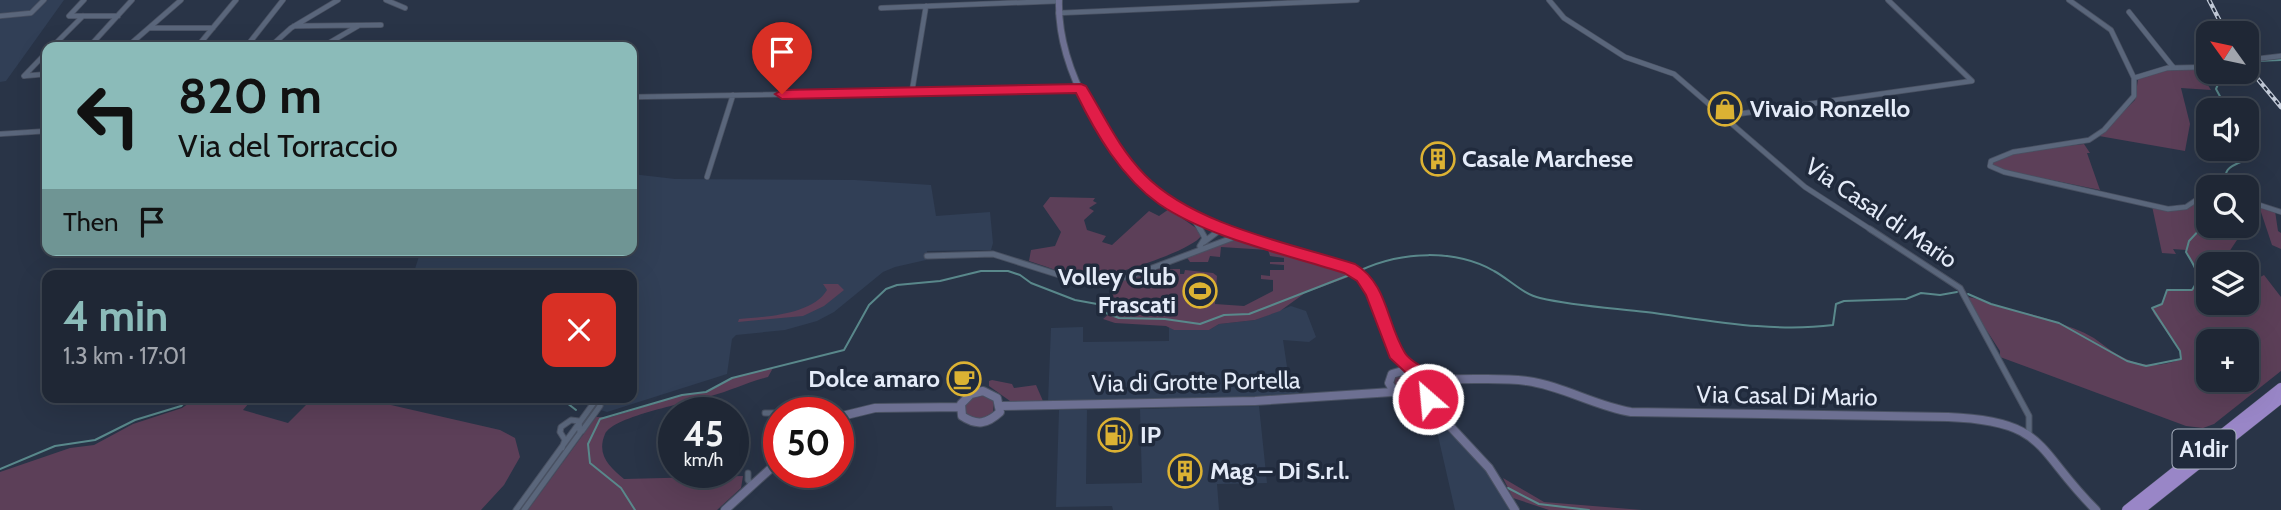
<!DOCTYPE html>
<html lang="en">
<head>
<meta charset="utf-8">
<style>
	body { margin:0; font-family:Cabin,sans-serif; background:#272f3d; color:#f1f3f6; height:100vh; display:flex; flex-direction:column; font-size:26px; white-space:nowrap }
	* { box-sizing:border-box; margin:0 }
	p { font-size:23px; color:#a1a5ad }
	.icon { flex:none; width:38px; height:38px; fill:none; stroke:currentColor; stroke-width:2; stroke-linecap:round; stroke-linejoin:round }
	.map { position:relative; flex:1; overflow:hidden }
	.drawer { position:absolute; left:42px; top:270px; width:595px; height:133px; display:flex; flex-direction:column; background:#1f2735; border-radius:14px; box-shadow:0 7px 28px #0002,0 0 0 2px #3c4450 }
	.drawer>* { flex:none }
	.hud { position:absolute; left:42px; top:42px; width:595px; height:214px; border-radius:14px; box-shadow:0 7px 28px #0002,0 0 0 2px #3c4450; background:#8bbbb9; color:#111; overflow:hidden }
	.needle { width:46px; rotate:303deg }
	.fabs { position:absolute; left:2196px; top:21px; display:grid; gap:14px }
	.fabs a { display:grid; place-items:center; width:63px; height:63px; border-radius:14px; background:#1f2735; box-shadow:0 7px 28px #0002,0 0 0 2px #3c4450; font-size:35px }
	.speed { position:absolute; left:658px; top:397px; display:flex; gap:14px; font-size:35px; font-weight:700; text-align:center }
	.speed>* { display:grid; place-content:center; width:91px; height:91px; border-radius:50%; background:#1f2735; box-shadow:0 7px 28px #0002,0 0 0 2px #3c4450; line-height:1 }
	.speed small { font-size:18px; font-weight:400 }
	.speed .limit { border:10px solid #d22; background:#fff; color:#111 }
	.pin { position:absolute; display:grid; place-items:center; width:60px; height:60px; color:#fff; margin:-72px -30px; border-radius:50% 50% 50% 0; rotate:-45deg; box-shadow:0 0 7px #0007 }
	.pin .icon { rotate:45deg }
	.me { position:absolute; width:77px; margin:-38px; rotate:333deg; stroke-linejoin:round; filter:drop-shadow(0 0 5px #0008) }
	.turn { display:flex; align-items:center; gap:24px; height:147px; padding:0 21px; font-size:32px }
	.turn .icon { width:91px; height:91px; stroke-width:2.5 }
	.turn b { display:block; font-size:49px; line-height:60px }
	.then { display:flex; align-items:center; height:66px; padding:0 21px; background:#0003; gap:14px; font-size:26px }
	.round { display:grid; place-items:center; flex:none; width:74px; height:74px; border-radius:14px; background:#272f3d }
	.headline { display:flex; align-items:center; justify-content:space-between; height:119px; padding:0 21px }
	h1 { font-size:42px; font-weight:700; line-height:52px; color:#8bbbb9 }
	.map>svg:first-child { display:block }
</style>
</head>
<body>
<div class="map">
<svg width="2281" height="510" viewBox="0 0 2281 510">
	<rect width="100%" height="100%" fill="#293447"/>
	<path fill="#313f56" d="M0 0H64L6 81 0 82Z
		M632 174 675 179 855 180 931 185 936 216 990 212 993 243 991 250 927 251 926 260 895 267 883 272 834 312 817 321 785 330 736 335 732 339 727 374 607 412 587 406 591 401 588 397H632V275H413L421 250H632Z
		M1291 306 1306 311 1316 337 1309 342 1283 340 1290 387 1304 396 1048 402 1051 328 1083 327V342L1169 341V327L1174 330H1209L1219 324 1255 320Z
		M1259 406 1267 483 1217 484 1219 510H1113L1112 506 1056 507 1059 410H1087L1086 484 1142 483 1140 409Z
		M1433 414 1478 459 1496 482 1510 510H1455Z"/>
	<path fill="#5c3f58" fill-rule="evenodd" d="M2200 67 2202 70 2199 71 2211 90 2181 88 2190 124 2185 151 2099 136 2135 100 2138 79 2167 68Z
		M2084 144 2090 153H2087L2100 190 1998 169 1992 166 1994 161 2014 152Z
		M2208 194V226H2239L2245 240H2237L2225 258 2228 264H2208V303H2247V278L2253 281 2264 275 2281 297V371L2214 424 2203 428 2186 426 2000 357V351L1965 297C1977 297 1985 303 1996 306 2017 311 2038 315 2059 323 2070 327 2088 333 2098 341 2124 361 2147 373 2181 359L2180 351 2154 314 2152 308 2162 304 2167 290H2192L2198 282V273L2186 250 2173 249 2176 254 2162 253 2152 206C2186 216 2182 207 2208 194ZM2208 341H2247V380H2208Z
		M1050 197 1095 198 1093 201 1097 203 1089 208 1094 211 1084 220 1087 230 1106 236 1102 242 1112 245 1149 211 1159 216 1169 209 1196 228 1201 236C1193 250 1109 278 1091 277 1070 277 1049 267 1029 261L1031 250 1055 246 1061 232 1043 206Z
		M2259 206 2275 211 2278 231 2281 233V249L2272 245Z
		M1233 239 1335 265 1354 275 1305 293 1280 311 1255 320 1219 324 1209 330H1174L1166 326 1115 323 1103 319 1109 314 1112 284 1155 269H1180V274H1184L1185 270 1213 273 1217 276 1215 304 1244 306 1273 291V280L1261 279V275L1270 276V270H1284V265L1270 264V262H1284V258L1270 256 1268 250 1221 247 1220 257 1210 256 1208 262H1190L1186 256Z
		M823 284H838L844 290 824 306 803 316 738 322 739 319C764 317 812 315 827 290Z
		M773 368 768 377C748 382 730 391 711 396 691 402 613 416 605 434 596 455 610 467 624 479L743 476 741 488 717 510H528L596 417H611L682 395 706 392 732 378Z
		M1407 372 1421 379 1423 388 1414 396 1396 391 1392 380 1394 376Z
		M992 380 1012 384 1014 388 1036 385 1043 401H1010L989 386V381Z
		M982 395 994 401 993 413 980 420 966 416 965 403 972 397Z
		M198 397H254L243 410 288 423 314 397H356L500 430 515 438 520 457 504 485 481 510H0V472L70 448 94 445 133 424 182 408Z
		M1503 478 1544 502 1642 510H1549L1513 498Z"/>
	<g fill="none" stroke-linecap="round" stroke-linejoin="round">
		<path stroke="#59888b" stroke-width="2" d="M2254 61 2281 60
			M2223 110 2222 100 2216 89 2221 77 2233 72
			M2226 187C2223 170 2228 167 2243 161V149
			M1361 270C1402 251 1455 249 1494 271 1509 279 1524 295 1540 298 1574 306 1612 308 1646 312 1708 320 1771 333 1833 325L1836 304 1844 301 1906 299 1921 293 1940 295 1957 292
			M1968 294 1991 304 2059 323 2127 361 2146 366 2181 359 2180 351 2152 308 2162 304 2167 290H2192C2203 275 2194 266 2186 252L2189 241 2204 225 2200 209 2207 204 2205 200 2208 196
			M568 397 567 403 576 410
			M0 469 55 446 95 440 135 420 181 406 190 397
			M1508 488 1539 504 1589 510
			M635 510 621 488 590 463 588 444 600 419 682 395 706 392 732 378 844 350 869 305 886 289 897 285 940 281 981 271H1008L1020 275 1031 283 1075 300 1097 304 1106 313 1119 318 1165 319 1200 324 1224 315 1249 314 1352 274"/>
		<defs>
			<path id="street-far1" d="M84 0 69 16H118
				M386 0 405 8
				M1549 0 1564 18 1625 57 1674 74 1805 187 1873 231
				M2069 0 2111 30 2134 78V96L2104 130 2089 140 2013 152 1991 161 1990 166 2004 172 2168 209 2186 207 2208 192
				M881 8 1059 1
				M2129 12 2173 67
				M1058 13 1357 0
				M0 16 31 13 44 0
				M294 26 381 25
				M150 28H213
				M52 47 83 16
				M89 47 132 0
				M127 47 181 0
				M197 47 236 0
				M246 47 283 0
				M270 47 291 28 338 0
				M322 47 358 26
				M47 52 24 76 47 74
				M2247 60 2281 56
				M2134 78 2167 68 2208 67
				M912 91 926 6
				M632 97 1081 89
				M1724 116 1972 81 1888 0
				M0 134 47 131
				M707 177 733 95
				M2247 201 2281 212
				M1192 217 1201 231
				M1218 231 1221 229"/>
			<path id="street" d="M1200 229 1205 238 1200 246
				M1870 229 1960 288 2029 416V434
				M1204 242 1221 229
				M927 256 993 254 1072 279 1096 282 1131 276 1240 235
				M765 413H804
				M582 431 600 406
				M748 473V480L752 485
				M516 510 593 404
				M524 510 580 433 579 421 571 420 561 427 560 432 565 440 562 448"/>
			<path id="secondary-far1" d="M1059 0C1057 70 1107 153 1161 196 1180 211 1204 221 1227 231"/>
			<path id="secondary" d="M1223 229 1347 268C1385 290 1378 326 1399 358 1405 368 1417 372 1425 380L1428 399 1435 410 1489 468 1515 510
				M1406 370 1445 379 1436 382 1415 400 1397 396 1389 383 1392 374Z
				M1445 379C1472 380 1500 377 1527 381 1563 386 1595 406 1631 412L1948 417C2049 421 2035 450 2096 510
				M983 391 997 398 1000 412C987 424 977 426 962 416L961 404 971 394Z
				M1001 406 1255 401 1392 392
				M838 417 875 408 961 407
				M725 510 779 461"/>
			<path id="highway" d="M2127 510 2281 388
				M2140 510 2281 398"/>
		</defs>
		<use href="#street-far1" stroke="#495162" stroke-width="6"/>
		<use href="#street" stroke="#495162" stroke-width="7"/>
		<use href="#secondary-far1" stroke="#495162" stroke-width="8"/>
		<use href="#secondary" stroke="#495162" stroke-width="10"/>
		<use href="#highway" stroke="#495162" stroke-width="11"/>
		<use href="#street-far1" stroke="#5a667b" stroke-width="4.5"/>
		<use href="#street" stroke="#5a667b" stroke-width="5"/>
		<use href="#secondary-far1" stroke="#6d7092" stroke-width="6"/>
		<use href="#secondary" stroke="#6d7092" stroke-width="8"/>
		<use href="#highway" stroke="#9986c7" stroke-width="10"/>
		<defs>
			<path id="rail" d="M2209 0 2226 33
				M2247 66 2281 107"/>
		</defs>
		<use href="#rail" stroke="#c2cad8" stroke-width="4.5"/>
		<use href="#rail" stroke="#202a3c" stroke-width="2" stroke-dasharray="4.5" stroke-linecap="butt"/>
	</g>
	<path fill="#e11d48" stroke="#92132f" stroke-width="2" d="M1081 84 1086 86C1105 117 1118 147 1145 175 1194 225 1289 243 1355 264 1388 284 1386 322 1405 353 1411 363 1427 367 1433 378 1437 385 1438 397 1435 404H1422L1417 383 1390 358 1366 295 1357 281 1344 273C1285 254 1209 238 1159 204 1121 177 1096 134 1076 93L782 99 775 94 782 90Z"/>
	<defs>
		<symbol id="shop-ring" viewBox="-11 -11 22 22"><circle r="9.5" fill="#202a3c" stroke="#dcb233" stroke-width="1.5"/><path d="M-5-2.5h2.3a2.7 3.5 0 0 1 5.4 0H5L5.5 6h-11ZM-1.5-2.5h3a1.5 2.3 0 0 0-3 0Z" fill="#dcb233"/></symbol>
		<symbol id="building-ring" viewBox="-11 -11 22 22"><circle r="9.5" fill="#202a3c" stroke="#dcb233" stroke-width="1.5"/><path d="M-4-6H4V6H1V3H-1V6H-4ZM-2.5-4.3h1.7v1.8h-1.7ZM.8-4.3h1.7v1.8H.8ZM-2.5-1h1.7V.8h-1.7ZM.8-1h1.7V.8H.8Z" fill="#dcb233"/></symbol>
		<symbol id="stadium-ring" viewBox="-11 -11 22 22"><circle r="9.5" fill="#202a3c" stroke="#dcb233" stroke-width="1.5"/><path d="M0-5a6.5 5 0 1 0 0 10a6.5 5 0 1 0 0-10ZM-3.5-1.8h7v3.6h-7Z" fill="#dcb233"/></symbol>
		<symbol id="cafe-ring" viewBox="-11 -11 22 22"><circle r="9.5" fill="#202a3c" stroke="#dcb233" stroke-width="1.5"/><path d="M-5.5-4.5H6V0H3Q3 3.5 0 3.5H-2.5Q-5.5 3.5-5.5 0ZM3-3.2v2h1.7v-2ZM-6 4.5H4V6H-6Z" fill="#dcb233"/></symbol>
		<symbol id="fuel-ring" viewBox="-11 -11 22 22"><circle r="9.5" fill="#202a3c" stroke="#dcb233" stroke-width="1.5"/><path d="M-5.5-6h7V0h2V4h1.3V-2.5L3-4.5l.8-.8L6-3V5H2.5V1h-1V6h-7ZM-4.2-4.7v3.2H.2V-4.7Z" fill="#dcb233"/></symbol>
	</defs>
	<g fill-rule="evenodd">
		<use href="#shop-ring" x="1706" y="90" width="38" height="38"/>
		<use href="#building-ring" x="1419" y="140" width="38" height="38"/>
		<use href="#stadium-ring" x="1181" y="272" width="38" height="38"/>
		<use href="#cafe-ring" x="945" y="360" width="38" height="38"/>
		<use href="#fuel-ring" x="1096" y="416" width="38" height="38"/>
		<use href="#building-ring" x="1166" y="452" width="38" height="38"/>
	</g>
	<g text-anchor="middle" stroke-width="7" stroke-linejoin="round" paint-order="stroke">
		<rect fill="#202a3c" stroke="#a9b1c0" stroke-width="2" x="2172.5" y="429.5" width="63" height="39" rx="5"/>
		<g font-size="23" font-weight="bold" fill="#e4ebf8">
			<text x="2204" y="457">A1dir</text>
		</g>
		<g font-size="24" font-weight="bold" fill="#e4ebf8" stroke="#202a3c" text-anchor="start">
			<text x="1750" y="117">Vivaio Ronzello</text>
			<text x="1462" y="167">Casale Marchese</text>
			<text x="1176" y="285" text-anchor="end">Volley Club<tspan x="1176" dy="28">Frascati</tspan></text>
			<text x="940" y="387" text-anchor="end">Dolce amaro</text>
			<text x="1140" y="443">IP</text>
			<text x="1210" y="479">Mag – Di S.r.l.</text>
		</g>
		<g font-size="24" fill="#e4ebf8" stroke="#202a3c">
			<text transform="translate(1881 213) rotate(34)" y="8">Via Casal di Mario</text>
			<text transform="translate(1196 382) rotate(-1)" y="8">Via di Grotte Portella</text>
			<text transform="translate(1787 396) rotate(1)" y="8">Via Casal Di Mario</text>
		</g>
	</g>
</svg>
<div class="fabs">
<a><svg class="needle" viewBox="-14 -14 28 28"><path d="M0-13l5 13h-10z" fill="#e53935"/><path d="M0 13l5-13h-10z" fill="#a1a5ad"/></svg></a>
<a><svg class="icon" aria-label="sound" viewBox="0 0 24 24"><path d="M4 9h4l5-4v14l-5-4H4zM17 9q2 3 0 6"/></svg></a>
<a><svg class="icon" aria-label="search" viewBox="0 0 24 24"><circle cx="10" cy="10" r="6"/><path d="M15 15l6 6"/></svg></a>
<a><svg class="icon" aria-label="layers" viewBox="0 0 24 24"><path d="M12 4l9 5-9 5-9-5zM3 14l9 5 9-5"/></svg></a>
<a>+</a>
</div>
<div class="speed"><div>45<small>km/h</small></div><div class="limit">50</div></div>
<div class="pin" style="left:782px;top:94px;background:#d93025"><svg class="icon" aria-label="arrive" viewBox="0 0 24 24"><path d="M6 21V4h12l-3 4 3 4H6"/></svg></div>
<svg class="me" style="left:1428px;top:399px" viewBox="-20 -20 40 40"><circle r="17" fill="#e11d48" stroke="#fff" stroke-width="3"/><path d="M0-11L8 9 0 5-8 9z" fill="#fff"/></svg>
<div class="hud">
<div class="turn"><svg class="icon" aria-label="left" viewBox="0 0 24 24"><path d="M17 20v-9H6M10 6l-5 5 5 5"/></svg><div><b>820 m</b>Via del Torraccio</div></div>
<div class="then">Then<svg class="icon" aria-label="arrive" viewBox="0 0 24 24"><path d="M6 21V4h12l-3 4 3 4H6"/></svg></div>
</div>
<section class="drawer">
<div class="headline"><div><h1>4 min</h1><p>1.3 km · 17:01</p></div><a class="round" style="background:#d93025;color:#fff"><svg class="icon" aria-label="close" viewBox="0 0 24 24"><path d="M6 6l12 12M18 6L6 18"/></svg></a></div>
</section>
</div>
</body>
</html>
